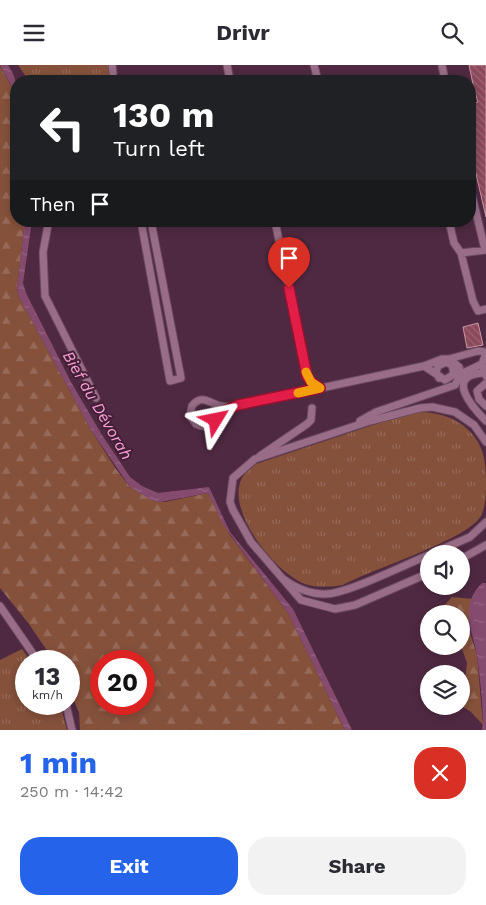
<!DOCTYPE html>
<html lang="en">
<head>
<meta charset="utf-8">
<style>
	body { margin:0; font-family:"Work Sans",sans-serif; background:#f2f2f3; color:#2b2b33; height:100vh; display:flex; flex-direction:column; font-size:19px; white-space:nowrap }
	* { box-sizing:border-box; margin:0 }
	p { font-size:16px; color:#7c7c81 }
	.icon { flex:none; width:28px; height:28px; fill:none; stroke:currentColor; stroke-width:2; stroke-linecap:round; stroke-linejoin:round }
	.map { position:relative; height:665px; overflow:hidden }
	.details { display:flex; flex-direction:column; background:#fff; flex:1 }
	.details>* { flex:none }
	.top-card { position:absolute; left:10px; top:10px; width:466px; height:152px; border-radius:20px; box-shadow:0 2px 8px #0003; background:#202124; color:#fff; overflow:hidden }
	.fabs { position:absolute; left:420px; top:480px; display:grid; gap:10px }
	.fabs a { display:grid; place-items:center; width:50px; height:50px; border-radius:50%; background:#fff; box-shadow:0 2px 8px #0003; font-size:25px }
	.speed { position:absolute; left:15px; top:585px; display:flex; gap:10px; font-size:25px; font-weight:700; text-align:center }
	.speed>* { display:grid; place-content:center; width:65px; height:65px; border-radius:50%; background:#fff; box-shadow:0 2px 8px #0003; line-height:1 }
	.speed small { font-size:12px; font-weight:400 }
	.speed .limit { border:8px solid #d22; background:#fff; color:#111 }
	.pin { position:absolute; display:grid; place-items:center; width:42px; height:42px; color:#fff; margin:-51px -21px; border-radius:50% 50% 50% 0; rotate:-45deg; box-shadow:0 0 5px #0007 }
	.pin .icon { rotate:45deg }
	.me { position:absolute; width:55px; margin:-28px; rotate:55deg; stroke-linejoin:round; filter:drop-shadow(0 0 4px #0008) }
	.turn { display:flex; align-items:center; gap:18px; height:105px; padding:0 20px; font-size:22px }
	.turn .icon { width:65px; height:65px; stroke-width:2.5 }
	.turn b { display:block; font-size:35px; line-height:42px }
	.then { display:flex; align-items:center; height:48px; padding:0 20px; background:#0003; gap:10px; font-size:19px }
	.round { display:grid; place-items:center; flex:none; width:52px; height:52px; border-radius:20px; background:#f2f2f3 }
	.overview { display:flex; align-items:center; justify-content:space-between; height:85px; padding:0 20px }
	h1 { font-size:30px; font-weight:700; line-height:38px; color:#2563eb }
	.button { display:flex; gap:10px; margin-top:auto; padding:10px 20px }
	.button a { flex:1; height:58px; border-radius:20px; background:#2563eb; color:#fff; font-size:20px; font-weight:700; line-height:58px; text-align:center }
	.button a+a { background:#f2f2f3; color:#2b2b33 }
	header { display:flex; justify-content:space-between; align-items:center; height:65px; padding:0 20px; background:#fff; font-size:22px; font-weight:700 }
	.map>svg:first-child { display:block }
</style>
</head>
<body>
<header><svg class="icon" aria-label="menu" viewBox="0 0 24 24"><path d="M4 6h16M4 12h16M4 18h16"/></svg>Drivr<svg class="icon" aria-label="search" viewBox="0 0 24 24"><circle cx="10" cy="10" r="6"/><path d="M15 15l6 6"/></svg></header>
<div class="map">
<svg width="486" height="665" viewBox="0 0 486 665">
	<defs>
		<pattern id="grass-tufts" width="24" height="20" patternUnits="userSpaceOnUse" patternTransform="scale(1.25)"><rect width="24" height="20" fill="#85513b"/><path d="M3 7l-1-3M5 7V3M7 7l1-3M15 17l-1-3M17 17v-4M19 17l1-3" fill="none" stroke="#976958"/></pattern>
		<pattern id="forest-firs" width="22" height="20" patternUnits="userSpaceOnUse" patternTransform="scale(1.25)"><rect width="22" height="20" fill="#85513b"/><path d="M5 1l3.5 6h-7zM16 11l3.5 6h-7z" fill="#976958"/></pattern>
		<pattern id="water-ripples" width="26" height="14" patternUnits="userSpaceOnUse" patternTransform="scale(1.25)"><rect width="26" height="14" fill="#854b6f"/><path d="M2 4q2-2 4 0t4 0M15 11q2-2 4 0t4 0" fill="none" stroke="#976484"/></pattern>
		<pattern id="building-back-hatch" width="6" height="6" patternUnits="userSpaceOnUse" patternTransform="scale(1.25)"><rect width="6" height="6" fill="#8b495b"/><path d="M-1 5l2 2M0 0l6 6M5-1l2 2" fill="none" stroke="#9c6373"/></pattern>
	</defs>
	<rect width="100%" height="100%" fill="#4f2941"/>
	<path fill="url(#grass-tufts)" d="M18 0H109L113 16H29Z
		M412 347C438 346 464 353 478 377 485 390 486 402 486 417 486 428 486 441 481 451 467 475 372 504 343 520 331 522 316 523 305 519 276 508 227 448 241 415 244 408 250 404 256 399Z
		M22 584 31 596H26V639H60L67 665H0V595Z"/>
	<path fill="url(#forest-firs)" fill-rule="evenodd" d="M0 1 16 29V156H25L17 222 18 230 91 365 116 404 130 422 155 436 165 437 208 428 230 470 288 548 345 665H80L79 647 69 625V596H54L29 559 0 523ZM101 596H144V639H101Z
		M452 532 472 534 468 561 477 590 483 660 471 647 462 641 467 598 461 581V549H436Z"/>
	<path fill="url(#water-ripples)" d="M0 0H8C16 13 16 15 16 29Z
		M25 156H32L23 218 26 228 71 317 102 370 130 412 142 421 158 428 209 422 230 467 293 544 352 665H345L288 548 224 461 208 428 160 437 151 435 130 422 91 365 18 230 17 222Z
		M482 518H486V665H482C485 654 479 605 477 591 473 565 458 542 482 518Z"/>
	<path fill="url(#building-back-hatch)" stroke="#cb96a3" d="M469 0H486V152L470 83V39L478 37 475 27 470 28V25L474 24Z
		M478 258 483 280 467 283 463 262Z"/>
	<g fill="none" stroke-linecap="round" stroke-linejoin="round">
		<defs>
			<path id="minor" d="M112 0 113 8
				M227 0 230 16
				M314 0 318 16
				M442 0 445 16
				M470 122 485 185
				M141 156 170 316 181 313 151 156
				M275 156 307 311 320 323
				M449 156 454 178 461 188 473 236 478 246 486 244
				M48 160 43 187 45 231 96 333
				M461 188 486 185
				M486 288 482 299 486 311
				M449 294 478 286 486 287
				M424 301 445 315 454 309 452 300 446 297 438 301 436 307 439 313
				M484 308C444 310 472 342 486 356
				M461 309 482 299
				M486 318 477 326 479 334 486 341
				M237 341C233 342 226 344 222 347 212 354 212 367 196 359L190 351 192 341C202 328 210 339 221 341 226 342 232 341 237 341L424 301 442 294H449L459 302 461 309 455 320 376 347 360 356
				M260 391 307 359 311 355 312 343
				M431 489 470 472 486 457
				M461 494 486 480
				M429 508 355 540 335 544 301 535 251 477 233 445 230 437 233 413 255 394 370 356 420 343 432 342 455 347 474 360 486 377
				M285 515C295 523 311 529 324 529 345 530 406 499 429 490
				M0 541 38 596
				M66 639 72 665"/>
		</defs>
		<use href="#minor" stroke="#6a495e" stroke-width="9"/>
		<use href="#minor" stroke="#996d87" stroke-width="7"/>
	</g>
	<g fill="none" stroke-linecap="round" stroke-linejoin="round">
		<defs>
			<path id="route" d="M216 355 220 348 238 340 320 323 311 317 307 311 289 223"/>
		</defs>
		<use href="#route" stroke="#92132f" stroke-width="12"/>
		<use href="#route" stroke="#e11d48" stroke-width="9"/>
		<path stroke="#f59e0b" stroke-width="9" d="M298 328 320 323 311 317 306 307"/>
	</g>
	<g text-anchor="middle" stroke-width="4" stroke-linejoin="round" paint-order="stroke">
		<g font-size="16" font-style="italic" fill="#f7a0d5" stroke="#441f37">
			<text transform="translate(98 340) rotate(60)" y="6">Bief du Dévorah</text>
		</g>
	</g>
</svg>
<div class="fabs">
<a><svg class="icon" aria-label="sound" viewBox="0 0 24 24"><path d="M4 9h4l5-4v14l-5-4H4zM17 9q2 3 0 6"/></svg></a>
<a><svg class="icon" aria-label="search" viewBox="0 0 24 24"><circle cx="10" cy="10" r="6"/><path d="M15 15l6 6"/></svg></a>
<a><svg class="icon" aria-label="layers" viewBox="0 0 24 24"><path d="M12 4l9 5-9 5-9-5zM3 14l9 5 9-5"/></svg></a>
</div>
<div class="speed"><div>13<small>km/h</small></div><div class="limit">20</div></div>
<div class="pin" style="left:289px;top:223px;background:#d93025"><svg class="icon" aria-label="arrive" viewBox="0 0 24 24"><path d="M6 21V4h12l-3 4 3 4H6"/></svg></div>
<svg class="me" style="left:216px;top:355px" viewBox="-20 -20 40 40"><path d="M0-17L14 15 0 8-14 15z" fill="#e11d48" stroke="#fff" stroke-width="4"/></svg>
<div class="top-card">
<div class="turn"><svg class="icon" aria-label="left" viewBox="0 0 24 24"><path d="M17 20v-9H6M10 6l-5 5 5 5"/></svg><div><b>130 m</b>Turn left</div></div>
<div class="then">Then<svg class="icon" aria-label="arrive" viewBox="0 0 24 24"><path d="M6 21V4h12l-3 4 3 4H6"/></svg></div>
</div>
</div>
<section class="details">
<div class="overview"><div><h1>1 min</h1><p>250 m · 14:42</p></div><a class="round" style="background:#d93025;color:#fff"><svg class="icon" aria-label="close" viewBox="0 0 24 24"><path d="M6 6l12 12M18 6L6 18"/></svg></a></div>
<div class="button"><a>Exit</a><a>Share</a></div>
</section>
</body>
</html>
